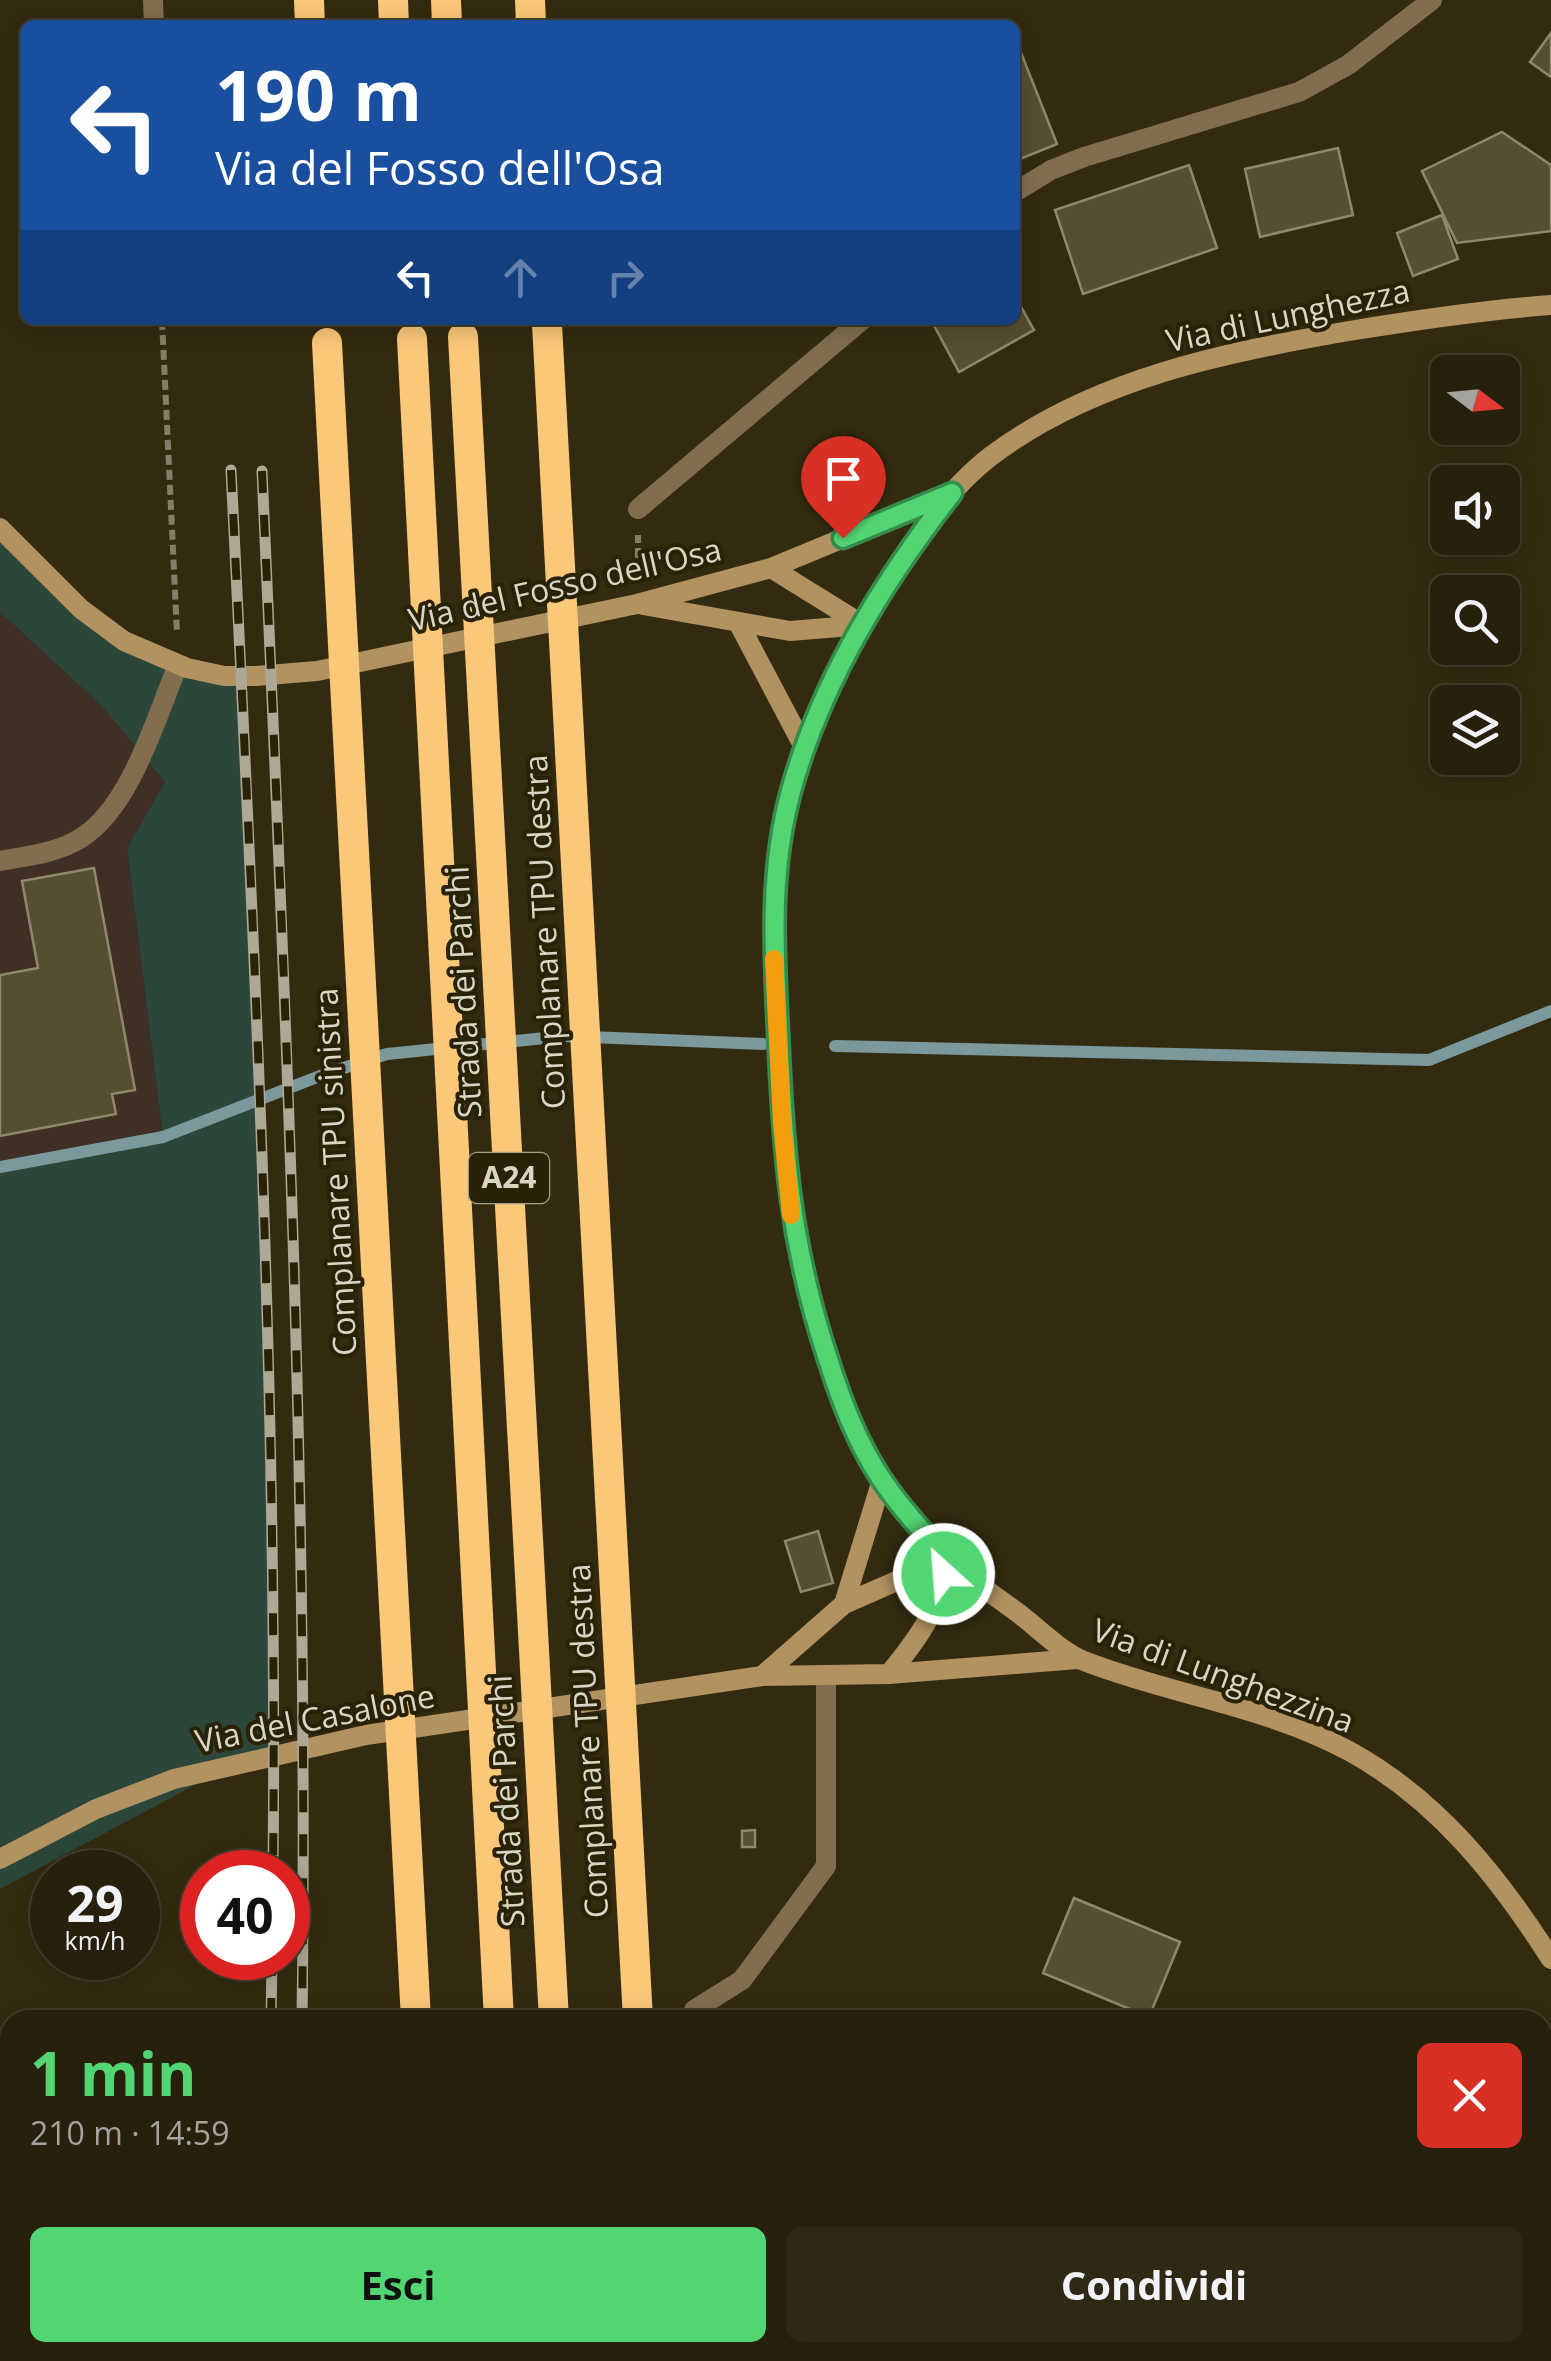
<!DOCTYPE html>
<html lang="it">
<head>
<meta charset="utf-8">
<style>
	body { margin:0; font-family:"Open Sans",sans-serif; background:#2e2815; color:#f1f3f6; height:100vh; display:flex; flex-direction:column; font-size:38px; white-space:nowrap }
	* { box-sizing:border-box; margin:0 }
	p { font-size:32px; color:#a4a39d }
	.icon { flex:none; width:55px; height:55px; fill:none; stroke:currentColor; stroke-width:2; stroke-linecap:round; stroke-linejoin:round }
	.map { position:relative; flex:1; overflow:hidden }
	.panel { position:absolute; left:0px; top:2010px; width:1552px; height:352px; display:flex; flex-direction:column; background:#26200c; border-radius:30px 30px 0 0; box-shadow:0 5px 25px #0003,0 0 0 2px #423e2d }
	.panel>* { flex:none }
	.guide { position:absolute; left:20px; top:20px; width:1000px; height:305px; border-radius:15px; box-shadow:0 5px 25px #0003,0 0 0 2px #423e2d; background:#1a4fa0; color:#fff; overflow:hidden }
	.needle { width:65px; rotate:106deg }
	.buttons { position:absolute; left:1430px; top:355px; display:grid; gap:20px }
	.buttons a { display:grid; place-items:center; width:90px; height:90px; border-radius:15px; background:#26200c; box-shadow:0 5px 25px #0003,0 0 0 2px #423e2d; font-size:50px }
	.speed { position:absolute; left:30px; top:1850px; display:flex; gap:20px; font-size:50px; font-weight:700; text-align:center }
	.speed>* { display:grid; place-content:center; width:130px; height:130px; border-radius:50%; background:#26200c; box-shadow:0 5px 25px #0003,0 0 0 2px #423e2d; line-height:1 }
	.speed small { font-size:25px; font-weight:400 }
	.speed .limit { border:15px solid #d22; background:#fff; color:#111 }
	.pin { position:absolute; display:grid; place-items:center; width:85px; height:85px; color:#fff; margin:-102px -42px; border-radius:50% 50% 50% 0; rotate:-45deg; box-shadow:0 0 10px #0007 }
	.pin .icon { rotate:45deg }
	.me { position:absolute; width:110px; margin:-55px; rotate:334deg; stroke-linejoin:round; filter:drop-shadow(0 0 8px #0008) }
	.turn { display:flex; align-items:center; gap:35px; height:210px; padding:0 30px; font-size:45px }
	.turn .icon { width:130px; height:130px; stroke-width:2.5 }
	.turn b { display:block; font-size:70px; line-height:85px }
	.lanes { display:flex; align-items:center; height:95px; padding:0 30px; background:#0003; justify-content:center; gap:50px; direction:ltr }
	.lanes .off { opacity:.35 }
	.round { display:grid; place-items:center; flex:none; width:105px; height:105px; border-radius:15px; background:#2e2815 }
	.summary { display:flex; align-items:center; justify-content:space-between; height:170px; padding:0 30px }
	h1 { font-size:60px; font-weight:700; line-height:75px; color:#52d673 }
	.action { display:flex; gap:20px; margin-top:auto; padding:20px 30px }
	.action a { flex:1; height:115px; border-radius:15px; background:#52d673; color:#111; font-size:40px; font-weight:700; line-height:115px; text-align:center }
	.action a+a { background:#2e2815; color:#f1f3f6 }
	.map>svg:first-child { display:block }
</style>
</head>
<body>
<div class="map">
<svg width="1551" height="2361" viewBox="0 0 1551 2361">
	<rect width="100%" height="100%" fill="#332b10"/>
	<path fill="#3f2f24" d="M0 612 102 706 165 782 127 848 163 1137 0 1164Z"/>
	<path fill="#2c4739" d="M0 528 102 627 236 677 258 1064 271 1755 238 1762 0 1889V1167L163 1137 127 848 165 782 102 706 0 612Z"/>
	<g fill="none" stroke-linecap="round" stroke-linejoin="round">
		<path stroke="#7b989d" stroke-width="12" d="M835 1046 1429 1060 1551 1011
			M0 1167 163 1137 325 1074 387 1054 565 1036 763 1044"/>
	</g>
	<path fill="#554e32" stroke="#90886a" stroke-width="2.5" d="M1551 33V77L1530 62Z
		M1020 50 1057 144 1015 161V52Z
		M1502 132 1551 165V231L1457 243 1422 171Z
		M1338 148 1353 215 1260 237 1245 169Z
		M1189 165 1217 248 1083 294 1055 210Z
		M1442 215 1458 259 1413 276 1397 233Z
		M1015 296 1034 330 959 372 931 320H1015Z
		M94 868 135 1090 112 1094 116 1114 0 1136V975L38 968 22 881Z
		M818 1531 833 1583 801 1592 785 1541Z
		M755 1830V1847H742V1831Z
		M1074 1898 1180 1942 1149 2017 1043 1973Z
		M0 2120 10 2153V2169L0 2172Z"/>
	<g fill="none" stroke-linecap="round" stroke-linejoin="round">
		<path stroke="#847e68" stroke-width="6" stroke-dasharray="10 5" stroke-linecap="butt" d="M162 320 177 633
			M638 573V535"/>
		<path stroke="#826e4f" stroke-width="20" d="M0 861C28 856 57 853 81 838 131 807 156 717 178 665"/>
		<path stroke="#826e4f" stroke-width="20" d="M153 0 154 25
			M1015 192 1051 170 1084 157 1299 92 1348 65 1432 0
			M638 509 862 320
			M694 2010 742 1980 826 1866V1675"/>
		<path stroke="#b39261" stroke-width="20" d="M1551 305C1483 310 1416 320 1349 331 1226 352 1093 379 991 456 902 524 802 719 782 828 769 900 775 972 778 1044 787 1226 809 1416 942 1553 965 1577 996 1596 1022 1616 1041 1631 1062 1652 1084 1661 1171 1695 1266 1706 1349 1751 1437 1799 1498 1876 1551 1959
			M0 528 81 609 124 641 187 668 224 676H256L317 671 637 604 771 568 950 494
			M771 568 863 625
			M643 605 790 631 863 625
			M739 624 805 749
			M844 1604 947 1559
			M889 1674C921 1635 939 1610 947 1559
			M762 1676 844 1604 882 1480
			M0 1859 96 1809 174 1779 366 1735 762 1676 889 1674 1077 1659"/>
		<path stroke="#fbc87a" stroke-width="30" d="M309 0 310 25
			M393 0 394 25
			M446 0 447 25
			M530 0 531 25
			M433 2352 434 2361
			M517 2352 518 2361
			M573 2352V2361
			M656 2352 657 2361"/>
		<defs>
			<path id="rail" d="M231 470C254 937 278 1405 273 1872
				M262 471C285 987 309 1504 302 2020
				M271 2020 272 1958
				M267 2361V2352
				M295 2361 296 2352"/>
		</defs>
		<use href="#rail" stroke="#aea996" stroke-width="11"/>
		<use href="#rail" stroke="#292206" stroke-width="8" stroke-dasharray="22" stroke-linecap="butt"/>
		<path stroke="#fbc87a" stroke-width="30" d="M547 324 638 2020
			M463 337 554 2020
			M412 339 499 2020
			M327 343 416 2020"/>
	</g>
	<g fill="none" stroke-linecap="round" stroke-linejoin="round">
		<defs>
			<path id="route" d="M843 538 952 493C883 581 821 682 791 791 769 871 774 950 778 1031 783 1150 790 1245 828 1359 841 1400 856 1440 880 1477 899 1506 923 1532 947 1558L944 1574"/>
		</defs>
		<use href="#route" stroke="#358b4b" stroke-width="25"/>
		<use href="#route" stroke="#52d673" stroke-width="18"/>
		<path stroke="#f59e0b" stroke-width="18" d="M774 959 782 1123 791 1215"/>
	</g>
	<g text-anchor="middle" stroke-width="8" stroke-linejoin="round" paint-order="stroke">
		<rect fill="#292206" stroke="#a5a08c" stroke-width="2.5" x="469" y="1153" width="80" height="50" rx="8"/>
		<g font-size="30" font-weight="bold" fill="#dad6c6">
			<text x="509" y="1188">A24</text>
		</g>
		<g font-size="32" fill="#dad6c6" stroke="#292206">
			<text transform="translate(1288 316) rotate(-12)" y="11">Via di Lunghezza</text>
			<text transform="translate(565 585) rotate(-13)" y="11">Via del Fosso dell'Osa</text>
			<text transform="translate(545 932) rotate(-93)" y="11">Complanare TPU destra</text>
			<text transform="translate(464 992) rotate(-93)" y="11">Strada dei Parchi</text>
			<text transform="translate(336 1172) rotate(-93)" y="11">Complanare TPU sinistra</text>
			<text transform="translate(1223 1676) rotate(20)" y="11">Via di Lunghezzina</text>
			<text transform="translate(315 1719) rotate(-11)" y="11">Via del Casalone</text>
			<text transform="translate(588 1741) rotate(-93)" y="11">Complanare TPU destra</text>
			<text transform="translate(507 1801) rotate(-93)" y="11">Strada dei Parchi</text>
		</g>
	</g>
</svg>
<div class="buttons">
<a><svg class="needle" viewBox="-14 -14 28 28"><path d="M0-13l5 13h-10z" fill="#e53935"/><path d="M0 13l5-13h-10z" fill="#a4a39d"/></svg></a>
<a><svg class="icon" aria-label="sound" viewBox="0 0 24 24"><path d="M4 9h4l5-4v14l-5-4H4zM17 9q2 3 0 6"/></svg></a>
<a><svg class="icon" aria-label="search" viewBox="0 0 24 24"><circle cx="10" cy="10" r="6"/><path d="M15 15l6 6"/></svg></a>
<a><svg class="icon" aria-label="layers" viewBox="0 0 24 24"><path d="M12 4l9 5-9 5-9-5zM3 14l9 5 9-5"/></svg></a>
</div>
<div class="speed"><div>29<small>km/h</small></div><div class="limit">40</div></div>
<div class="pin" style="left:843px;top:538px;background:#d93025"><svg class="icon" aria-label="arrive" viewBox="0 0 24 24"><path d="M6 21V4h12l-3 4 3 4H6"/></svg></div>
<svg class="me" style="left:944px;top:1574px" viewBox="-20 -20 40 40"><circle r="17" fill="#52d673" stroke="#fff" stroke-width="3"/><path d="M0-11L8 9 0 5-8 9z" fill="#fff"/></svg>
<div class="guide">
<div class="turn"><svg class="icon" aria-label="left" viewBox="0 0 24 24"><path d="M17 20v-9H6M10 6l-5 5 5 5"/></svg><div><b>190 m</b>Via del Fosso dell'Osa</div></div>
<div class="lanes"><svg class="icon" aria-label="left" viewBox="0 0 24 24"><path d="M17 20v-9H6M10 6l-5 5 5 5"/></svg><svg class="icon off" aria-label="ahead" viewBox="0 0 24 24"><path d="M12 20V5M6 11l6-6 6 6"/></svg><svg class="icon off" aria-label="right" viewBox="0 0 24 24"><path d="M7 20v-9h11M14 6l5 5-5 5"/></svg></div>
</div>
<section class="panel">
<div class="summary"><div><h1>1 min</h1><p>210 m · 14:59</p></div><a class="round" style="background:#d93025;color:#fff"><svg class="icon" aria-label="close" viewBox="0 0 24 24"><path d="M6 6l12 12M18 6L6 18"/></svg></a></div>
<div class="action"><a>Esci</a><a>Condividi</a></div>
</section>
</div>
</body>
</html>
